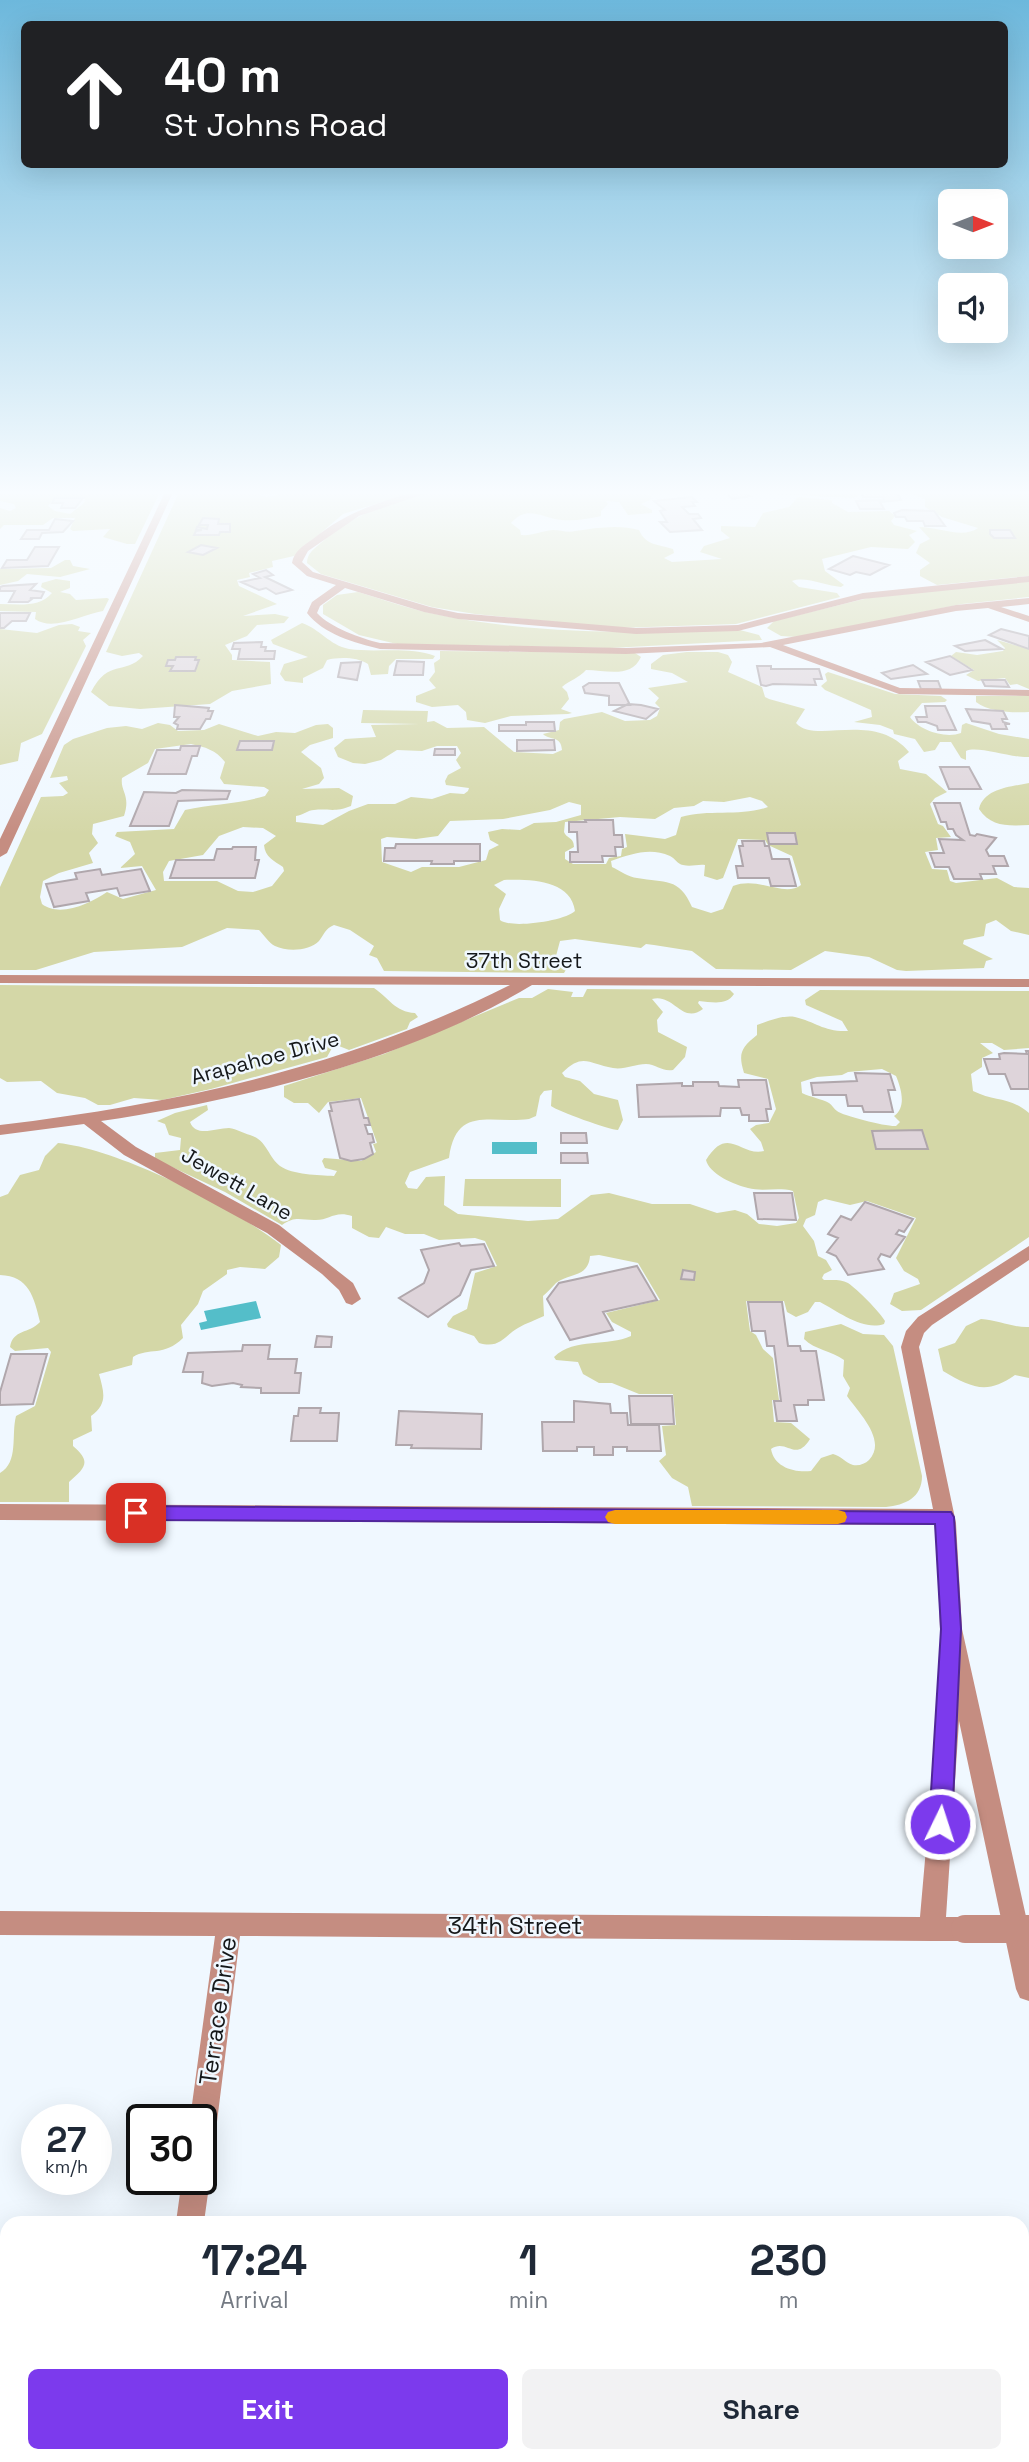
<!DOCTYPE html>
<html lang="en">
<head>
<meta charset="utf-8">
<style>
	body { margin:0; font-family:"Space Grotesk",sans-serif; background:#f2f2f3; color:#1f2937; height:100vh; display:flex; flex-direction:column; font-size:26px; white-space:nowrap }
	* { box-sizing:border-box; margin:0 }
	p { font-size:23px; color:#747a83 }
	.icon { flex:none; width:38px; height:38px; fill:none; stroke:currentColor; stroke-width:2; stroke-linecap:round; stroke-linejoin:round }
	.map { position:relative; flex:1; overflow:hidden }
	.details { position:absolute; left:0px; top:2216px; width:1029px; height:247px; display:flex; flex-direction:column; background:#fff; border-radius:21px 21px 0 0; box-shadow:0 7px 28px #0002 }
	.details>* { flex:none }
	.guide { position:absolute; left:21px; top:21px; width:987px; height:147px; border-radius:10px; box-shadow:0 7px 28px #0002; background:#202124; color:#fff; overflow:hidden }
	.needle { width:46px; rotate:90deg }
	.tools { position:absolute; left:938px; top:189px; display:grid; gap:14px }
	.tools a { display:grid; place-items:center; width:70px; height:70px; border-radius:10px; background:#fff; box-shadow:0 7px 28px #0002; font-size:35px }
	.speed { position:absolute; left:21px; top:2104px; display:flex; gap:14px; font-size:35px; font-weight:700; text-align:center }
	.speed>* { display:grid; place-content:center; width:91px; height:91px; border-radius:50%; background:#fff; box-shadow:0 7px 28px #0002; line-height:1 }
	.speed small { font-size:18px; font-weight:400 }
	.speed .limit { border:4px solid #111; border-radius:10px; background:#fff; color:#111 }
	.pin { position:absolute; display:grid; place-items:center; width:60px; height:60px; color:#fff; margin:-30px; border-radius:14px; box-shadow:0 4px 10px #0006 }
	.me { position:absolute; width:77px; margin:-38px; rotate:4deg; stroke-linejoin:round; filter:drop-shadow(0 0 5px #0008) }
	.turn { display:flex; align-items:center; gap:24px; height:147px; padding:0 28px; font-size:32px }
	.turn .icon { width:91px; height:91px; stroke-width:2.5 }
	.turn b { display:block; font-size:49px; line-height:60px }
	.eta { display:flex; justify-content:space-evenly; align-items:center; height:119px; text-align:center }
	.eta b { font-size:42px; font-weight:800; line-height:49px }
	.cta { display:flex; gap:14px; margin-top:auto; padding:14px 28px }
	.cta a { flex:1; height:80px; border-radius:10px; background:#7c3aed; color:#fff; font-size:28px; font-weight:800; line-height:80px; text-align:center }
	.cta a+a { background:#f2f2f3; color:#1f2937 }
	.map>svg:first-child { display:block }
</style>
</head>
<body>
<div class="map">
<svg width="1029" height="2462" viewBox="0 0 1029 2462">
	<rect width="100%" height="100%" fill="#f0f8ff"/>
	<path fill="#d4d7a7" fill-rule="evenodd" d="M38 490H53V494H95L100 492 99 490H161L135 544H127L103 537 110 529 73 531 70 529 75 518H53L43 525H4L0 529V508L10 511 16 508 14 504 0 501V494ZM80 497 85 499 84 503 70 514 55 511 48 506 54 498Z
		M180 490H259L257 494 267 497 277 495 280 490H421L343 514 294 556 272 561 273 567 249 573 250 577 237 580 239 586 277 604 243 616 275 614 289 617 284 623 257 625 247 636 225 645 232 655V660L270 662 271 684 232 691 210 704 140 709 109 706 91 692C109 658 124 676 143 656L139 653 122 656 106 652Z
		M438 490H592C611 499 631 488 651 496L650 500 641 504 652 510V513L628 515 619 502 606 501 608 504 601 511V516C588 519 575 521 562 520 542 518 527 504 511 523L520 530 521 535C532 536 541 531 553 530 560 530 568 533 575 531 595 528 619 524 639 530 646 546 658 544 673 549L674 553 664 558 672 562 722 559 700 552 704 546 730 538 721 531V526L755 527 763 513 789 507 798 497 832 500V503L848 512 889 511 895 516 891 521 894 525 917 531 909 535 915 542 908 549 871 547 822 559 825 571 844 585 841 587C826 586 806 576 792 581L799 587 837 593 840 597 736 624 618 628 475 614 432 607 321 574 307 563C307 553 315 548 322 542 356 511 395 502 438 490Z
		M761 490H858V496L853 498 777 494Z
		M903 490H1029V576L937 585 920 576V570L930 563 916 553 920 544 930 539 919 527C938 527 963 539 978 528L942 517 925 507V499Z
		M65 560H70L73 566 90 569 60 577 27 574 18 581 0 585V569L51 568Z
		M56 579 70 581V588L60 592 70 594 76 600 107 598 109 599 103 611C83 614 53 632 35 619L36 612 0 611V604C19 604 39 608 52 593L41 587 42 583Z
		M1029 581V597L962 604 797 637 781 636 767 628 774 621 868 598Z
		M358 592C382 599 406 608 430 613 532 635 638 633 740 630L759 635 762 640 610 648 397 644 359 635 323 614V605L337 595Z
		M302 623C320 629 329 645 349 649 377 653 409 646 435 656L433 659H396L389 666 388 674 371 675 368 664C357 657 339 657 327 660L323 668 303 678V683L285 681 280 674 284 664 308 657 273 644 271 640Z
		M72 624 80 627 78 631 91 633 83 640 86 646 42 734 21 743 18 761 0 765V629L37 633 59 625Z
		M997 640 1029 649V689L1017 684 1010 685 1005 678 978 681 966 675 974 670 951 656 956 652 977 655 1003 651 1005 648Z
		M440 651 635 653 641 657C631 679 606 670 586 670 579 678 570 680 562 687L567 692 569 699 561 709 572 713 568 714 511 716 485 723 467 720 466 712 458 705 432 707 416 702V696L436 688 429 680 435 672 434 663 440 659Z
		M687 652H718L728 655 732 662 728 672 762 687 765 697 769 699 805 709 796 723C815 745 874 710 909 752L898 761 900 769 926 774 947 792 935 798 930 804 938 824 943 826 951 837 936 838 938 850 925 852 932 869 947 870 950 881 956 883 997 878 1014 887 1029 888V935L1011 931 996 920 986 924 984 936 964 940 963 944 993 959 986 961 984 968 906 971 897 970 869 957 825 951 791 970 716 969 692 951 654 945 646 944 641 948 575 939 560 941 556 956 567 968 564 973 384 971 377 958 369 955 374 946 350 930 334 925C325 929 325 933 319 941 310 951 287 952 275 946 269 943 264 935 259 930L227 928 182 947 94 952 36 970H0V887L41 797 63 796 68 793 59 783 68 780 67 776 50 778 64 745 73 739 107 728 126 726 142 729 158 723 170 725 178 731 204 730 219 724 258 736 276 732 295 733 316 725 328 724 333 728V738L310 745 301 752 321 768 324 778 319 784 302 789 339 788 353 796 351 806C333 813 329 808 314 810 308 810 303 815 296 816V822L323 825 349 811 368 804H395L411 797 432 799 450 793 464 794 468 791 469 788 446 785 445 781 448 775 461 768 456 760 461 753 457 746H437L422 751 397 750 381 760 365 764 353 763 338 757 334 748 345 739 376 737 371 725 419 724 361 723 363 710 428 711 427 722 434 721 447 728 484 727 514 752 553 754 562 750C561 735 550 741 543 734L559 730 560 722 564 719 602 712 625 721 650 720 657 716 660 708 655 703 659 698 648 688 688 682 672 673 651 669V664L663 655ZM191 744C205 747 216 750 225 762L220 778 224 784 264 787 269 790 265 796C238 804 212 804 185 810L174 829 117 832 115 836 130 842 135 854 120 868 142 866 156 890 123 899 107 892C91 903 60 918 42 904L40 897 43 881 59 873 93 863 89 853 98 843 92 834 93 824 124 816C131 795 120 792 122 778L148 763 155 749ZM750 797 762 801 768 807C741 817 709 809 681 817L676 835 665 839 625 834 627 847 622 849 621 856 609 858 606 864H573L565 859V852L574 847C574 837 567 839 564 832L565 822 620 817 655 819 674 808 694 806 703 801 724 802ZM569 802 581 805V815L556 822 534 823 520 830 502 829 488 832 490 840 499 845 489 850 486 860 459 867H422L411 872 382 862 381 839 387 837 416 839 438 836 450 821 503 819 550 810ZM243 827 263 828 276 836 264 845C265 857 274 861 283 867L284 871 272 886 253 892 238 891 217 881H164L163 872 169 861 203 855 219 836ZM738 839 765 840 768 845 792 856 801 885C784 898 759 876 733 886L723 909 711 913 692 907C679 877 665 883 637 878 629 877 620 871 612 867L611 861C631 854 650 847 670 856 676 859 677 864 683 865 691 867 698 864 705 865L704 876 717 880 723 878ZM504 880C530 879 571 880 575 911 565 921 510 929 500 920L499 909 506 894 494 885Z
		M828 672 895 694 941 696 947 700 945 702 922 703 910 717C919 730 945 739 961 733L962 725 966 723 999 734 1029 739V757C1011 758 977 745 966 751V760L961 758 951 742H940L935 750 924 752 915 739 894 734 893 730 880 725 854 722 872 717 871 710 825 690 821 686 827 681 825 674Z
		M976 696H1029V712C1013 713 989 712 976 702Z
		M1029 783V825C1008 826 991 827 979 809 984 788 1011 787 1029 783Z
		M0 985 374 988C389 998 395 1012 415 1013L418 1017 410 1022 407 1029 349 1050 339 1046 332 1048 327 1057 211 1089 162 1100 134 1098 110 1105H98L85 1098 57 1093 41 1081 7 1082 0 1078Z
		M548 989 573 992 571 997H583L587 989 730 990 734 994C726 1006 712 1002 699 1001L698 1003 703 1009C682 1025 674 993 652 999L663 1012 657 1020 658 1032 687 1047 685 1057 673 1070C662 1072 656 1064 646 1064 635 1064 624 1070 613 1068 589 1064 583 1052 562 1073L565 1077 580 1081 594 1094 618 1100 623 1120 618 1130C610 1130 557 1111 551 1106L552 1090 544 1091 540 1096 536 1116 529 1119C490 1124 456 1105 449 1158L410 1172 405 1183 408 1188 417 1189 426 1177 445 1176 444 1205 458 1214 528 1221 558 1219 591 1195 609 1193 652 1204H690L717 1213 735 1210 747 1214 759 1224 777 1226 796 1223 799 1218 793 1191C778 1187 762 1192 748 1188 735 1185 709 1174 706 1160 728 1124 741 1157 764 1151L761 1142 750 1129 756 1125 769 1123 776 1109 768 1079 744 1073C738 1053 741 1048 757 1035V1025C769 1021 782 1015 795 1017 816 1022 824 1032 848 1031L842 1021 806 1005 805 1000 820 990 1029 991V1048L1004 1050 992 1043H980L993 1053 982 1058V1067L971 1074 973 1091C995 1102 1009 1096 1029 1113V1237L921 1310 902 1311 890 1304 894 1293 920 1284 918 1279 904 1271 896 1258 916 1218 867 1201 850 1205 825 1199 818 1202 815 1215 806 1219 803 1226 814 1241 818 1256 826 1260 832 1270 824 1274 822 1278 824 1280C832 1280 841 1279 848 1283 857 1289 879 1311 885 1321L884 1324C863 1331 839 1312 820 1302H815L808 1312 796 1317 787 1312 784 1301H746L750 1331 756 1335 763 1349 773 1358 779 1400H772L774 1422 791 1423 810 1439C795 1463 787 1438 771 1449 774 1467 794 1473 811 1471L821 1458 833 1454C841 1456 846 1463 853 1465 859 1466 865 1464 869 1460 888 1440 857 1411 847 1396L850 1388 843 1376 844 1360C832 1351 815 1350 804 1339L805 1332 841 1324 863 1334 884 1335 893 1346 922 1476C922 1498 905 1505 886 1507L692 1506 688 1487 672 1478 659 1461 666 1455 662 1426 676 1425 673 1394H639L612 1383H599L583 1374 578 1362 556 1360 554 1357C575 1337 608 1347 631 1336V1332L612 1322 606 1313 660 1300 638 1263 599 1255 590 1256C588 1278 571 1272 556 1283 552 1287 548 1292 543 1296L544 1316C536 1320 526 1323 518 1328 504 1336 500 1349 479 1343L474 1336 448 1327 447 1324 453 1316 467 1309 475 1273 497 1266 485 1241 475 1238 439 1240 424 1234H405L386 1227 379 1238 369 1237 352 1228V1216C334 1210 329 1221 314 1220 300 1220 295 1216 282 1225L225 1192 155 1159V1153L180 1150 181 1138 169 1135 165 1124 157 1121 175 1113 207 1105 208 1110 190 1122C196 1138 216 1128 229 1128 237 1129 243 1133 250 1135 267 1140 268 1157 280 1166 293 1175 318 1175 334 1176L337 1171 325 1168 322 1161 324 1158 361 1161 376 1152 373 1144 377 1143 361 1098 328 1102 319 1113 308 1103H294L284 1097V1086L384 1054 519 998H532ZM882 1069 896 1076C901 1088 907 1107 894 1116L900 1122 896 1126C888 1127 843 1116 837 1111 834 1109 832 1105 829 1103 822 1099 810 1097 802 1093L801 1082 817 1077 842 1075 848 1072Z
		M58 1143C119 1149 233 1207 281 1245L279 1257 265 1269 240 1267 227 1270V1274L203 1291 198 1304 181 1325 183 1338C164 1357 149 1347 133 1357L132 1365 99 1374C104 1393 108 1403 91 1416L92 1431 73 1440V1446C92 1462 85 1468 69 1482V1502H0V1473C19 1462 11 1435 16 1416L35 1406 51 1352 48 1348 15 1351 10 1347C13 1329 29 1334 40 1322 34 1297 29 1276 0 1275V1197L8 1194 20 1175 39 1170 45 1156Z
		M465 1179H561V1207L463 1206Z
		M981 1319C998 1320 1014 1328 1029 1327V1378L1015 1375C987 1395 972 1388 943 1371L938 1349 955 1343 966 1326Z"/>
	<path fill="#54bec9" d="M492 1142H537V1154H492Z
		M256 1301 261 1318 201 1330 199 1323 207 1321 204 1311Z"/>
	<path fill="#ded4da" stroke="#b0a7ac" stroke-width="2" d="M57 490H94L92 493H55Z
		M740 490 750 496 732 499 725 491Z
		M895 490 901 500 880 502 884 509H860L856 501 884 500 883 497H863L860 491Z
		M692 497 697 502H692L695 506 682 507 689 514H698L701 518 693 519 702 530 670 532 660 522H667L660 511 665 510 654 501Z
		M55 498H83L75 508H61L63 503H52Z
		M902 510 934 511 945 526H925L923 521H907L905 517H896L894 513Z
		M203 518 219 519 218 524H230V532H220L219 535H194L196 531 202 530H196L197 527 207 529 208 525H199Z
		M55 519 73 521 63 532 42 533 39 539H21L27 530H49Z
		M990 530H1010L1015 538H994L990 534Z
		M201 545 217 548 203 555 188 552Z
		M35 547H59L48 566 2 568 7 560H27Z
		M853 556 889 565 870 575 856 572 850 575 829 569Z
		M266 570 273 575 265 577 292 590 276 594 266 588 259 590 241 582 260 578 253 574Z
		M36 584 30 590 44 592 41 598H30L32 599 28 602H9L15 591H0V587L3 586Z
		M0 613H30L26 621H12L4 628H0Z
		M1001 629 1029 636V649L989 635Z
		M985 640 1002 649 965 651 955 646Z
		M262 642 261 647H266L265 651H275L274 659H238L240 649H232L234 643Z
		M950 656 966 666 972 670 950 675 926 662Z
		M176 657H196L195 660H199L195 671H170L173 666H166L168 660H175Z
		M397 661 424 662 423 675H394Z
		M361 662 357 680 338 677 341 663Z
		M913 665 927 674 891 679 882 673Z
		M757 666H771V669H819L822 679H814L816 685 773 684 766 686 761 685Z
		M982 680H1005L1009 687 985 686Z
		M918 681H938L941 689H921Z
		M589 683H619L630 705H609V696L585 693 583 687Z
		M628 704 641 705 658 709 646 719 614 711Z
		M175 705 209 708 208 711H213L210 719H206L200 729H177L178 725 174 723 179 717H174Z
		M925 706H945L956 730H938L937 726 926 722H918L916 717H927Z
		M966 709 1003 711 1007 719H1002L1003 722 1010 724H1005L1007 729H992L990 724 972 721Z
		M526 722H554L555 731H499V725H526Z
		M517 740H554L555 750 517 751Z
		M240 741H274L272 750H237Z
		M181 746H200L197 756H192L186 774H148L157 750H180Z
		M435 749H455V755H434Z
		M940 767H969L981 789H949Z
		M182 790 230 791 227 799 178 801 169 826H130L144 792 176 793Z
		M934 803H960L970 835 975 836 977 834 996 838 986 850 989 856H1004L1008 866H993L996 874H980L982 879H954L949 867H935L930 853H944L939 839 963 840 956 835 953 829H948L946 822H941Z
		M585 820H613L614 835H622L623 847H615L616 856H602L603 862H570V852H578L577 832H569V822H586Z
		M767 833H795L797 844H769Z
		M742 841H764L765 846H769L772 859H789L796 886H771L769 878H738L736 866H743L739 846H743Z
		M396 844H480V861H454V864H431L432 861H384L385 848H395Z
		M233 847H256L255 860H259L255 878H170L176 860H214L217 849H232Z
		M100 869 102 875 141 869 150 891 120 896 117 888 86 893 89 901 54 907 46 884 77 879 75 873Z
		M1026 1051H1029V1089H1011L1005 1074H989L984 1059H1000L999 1054 1004 1053 1027 1054Z
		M855 1073 890 1074 895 1090H888L893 1112H864L862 1106H848L846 1095H813L811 1083 857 1081Z
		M738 1080H766L771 1109H766L768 1121H749V1115H742L740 1108H721L720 1116 639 1117 637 1085 682 1083V1086H693V1082H718L719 1086 739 1087Z
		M359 1099 364 1118H368L370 1125H365L368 1134H372L374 1142 370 1143 373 1154 364 1159 351 1161 340 1158 329 1111H332L330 1103Z
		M922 1130 928 1149H876L872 1131Z
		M561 1133H586L587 1143H561Z
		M561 1153H587L588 1163H561Z
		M754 1193H792L796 1220 758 1219Z
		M865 1202 913 1219 904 1232 899 1230 896 1234 905 1237 890 1257 881 1254 878 1259 884 1269 848 1275 836 1256 827 1252 838 1238 828 1234 841 1216 851 1220Z
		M459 1243 461 1246 484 1244 494 1266 471 1270 460 1295 428 1317 399 1298 424 1283 429 1270 421 1250Z
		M637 1266 657 1300 603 1312 613 1330 570 1340 547 1299 559 1283Z
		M683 1270 695 1272 694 1280 681 1279Z
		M748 1302H782L788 1346H800L801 1351H816L824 1400H808V1405H794L797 1421H777L774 1401H781L774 1346H767L765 1331H752Z
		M317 1336 332 1337 331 1347H315Z
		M243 1345H270L268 1359H297L295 1373H301L299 1393H261V1388L241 1387 242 1385 233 1383 212 1386 202 1383 203 1372H183L188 1353 242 1351Z
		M11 1354H47L33 1404 0 1405V1392Z
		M629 1396H672L674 1424H631Z
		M574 1401 610 1404 611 1413H627L628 1425H659L661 1451H627V1447H613V1455H594V1447H577V1451H543L542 1422H574Z
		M299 1408H321L320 1413H339L337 1441H291L294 1416H298Z
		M399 1411 482 1414 481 1449 411 1448 412 1445H396Z"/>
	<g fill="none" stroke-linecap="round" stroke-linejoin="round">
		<path fill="#c58d81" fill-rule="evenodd" d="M166 490H174L7 853 0 857V839Z
			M422 490H436L359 516 308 551 302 562 313 572 430 607 458 613 636 628 738 625 863 593 1029 576V582L863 599 738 631 636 634 458 619 424 612 345 588 320 606 317 613C331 628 360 638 380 643L626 648 761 643 956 605 1029 598V604L1001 607 1029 616V622L988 608 956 611 783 645 900 688 1029 690V696L899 694 770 647 626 654 380 649C355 643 323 634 307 613L312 602 336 585 307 576 292 563C294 551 303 546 313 539 346 512 381 501 422 490Z
			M0 975 1029 979V987L532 985C406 1061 245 1099 101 1121L136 1147 279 1225 353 1283 361 1299 352 1305 346 1303 339 1290 322 1274 267 1233 124 1155 84 1124 0 1135V1125C180 1103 347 1067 510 985L0 983Z
			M1029 1246V1260L932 1325 924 1333 919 1347 956 1523 962 1629 1029 1930V2001L1020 1998 1016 1989 959 1721 946 1917H965L974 1921 978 1929 974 1937 965 1941H932L240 1936 215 2138 211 2148 201 2152V2119H190L215 1936 0 1935V1911L920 1917 935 1746 939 1656 944 1649 940 1629 936 1525 0 1520V1504L933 1509 901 1347 906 1331 918 1317Z
			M201 2167 206 2169 210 2179 204 2222H176L182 2179H201Z
			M1029 2254V2310L1022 2313V2257Z
			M144 2455H176L175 2462H143Z
			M942 2455H974L971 2462H939Z"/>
		<path stroke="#c58d81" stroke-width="28" d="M965 1929H1029"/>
	</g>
	<linearGradient id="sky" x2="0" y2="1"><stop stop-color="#6db8dc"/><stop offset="0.59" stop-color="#f8fcff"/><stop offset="1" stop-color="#f8fcff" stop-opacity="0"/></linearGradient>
	<rect width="1029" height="835" fill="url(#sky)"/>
	<path fill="#7c3aed" stroke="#51269a" stroke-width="2" d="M136 1506 951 1512 954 1517 961 1629 952 1824 948 1831 940 1834 933 1831 929 1824 941 1629 935 1524 136 1520 129 1518 127 1513 129 1508Z"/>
	<path fill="#f59e0b" d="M615 1510H838L845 1512 847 1517 845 1522 838 1524H615L608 1522 605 1517 608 1512Z"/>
	<g text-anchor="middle" stroke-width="5" stroke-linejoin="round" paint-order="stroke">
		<g font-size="21" fill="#15181a" stroke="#f0f8ff">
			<text x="524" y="968">37th Street</text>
			<text transform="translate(265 1058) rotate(-15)" y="7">Arapahoe Drive</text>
			<text transform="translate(237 1184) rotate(30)" y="7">Jewett Lane</text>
		</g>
		<g font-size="24" fill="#15181a" stroke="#f0f8ff">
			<text x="515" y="1934">34th Street</text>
			<text transform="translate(218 2011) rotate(-82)" y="8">Terrace Drive</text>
		</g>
	</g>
</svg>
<div class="tools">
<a><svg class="needle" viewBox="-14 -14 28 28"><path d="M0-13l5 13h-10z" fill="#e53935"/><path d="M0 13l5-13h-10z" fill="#747a83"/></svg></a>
<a><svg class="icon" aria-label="sound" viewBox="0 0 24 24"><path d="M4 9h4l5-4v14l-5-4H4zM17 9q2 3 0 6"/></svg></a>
</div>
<div class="speed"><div>27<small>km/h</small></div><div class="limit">30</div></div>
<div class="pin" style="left:136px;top:1513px;background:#d93025"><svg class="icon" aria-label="arrive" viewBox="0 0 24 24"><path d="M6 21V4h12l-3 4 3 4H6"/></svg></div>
<svg class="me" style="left:940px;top:1824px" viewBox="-20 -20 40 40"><circle r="17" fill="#7c3aed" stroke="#fff" stroke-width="3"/><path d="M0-11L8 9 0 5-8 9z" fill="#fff"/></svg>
<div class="guide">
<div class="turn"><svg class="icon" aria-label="ahead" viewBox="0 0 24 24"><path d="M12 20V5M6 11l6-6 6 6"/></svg><div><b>40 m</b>St Johns Road</div></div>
</div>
<section class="details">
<div class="eta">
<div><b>17:24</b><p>Arrival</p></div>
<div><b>1</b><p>min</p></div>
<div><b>230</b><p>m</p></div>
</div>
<div class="cta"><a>Exit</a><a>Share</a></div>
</section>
</div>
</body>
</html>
